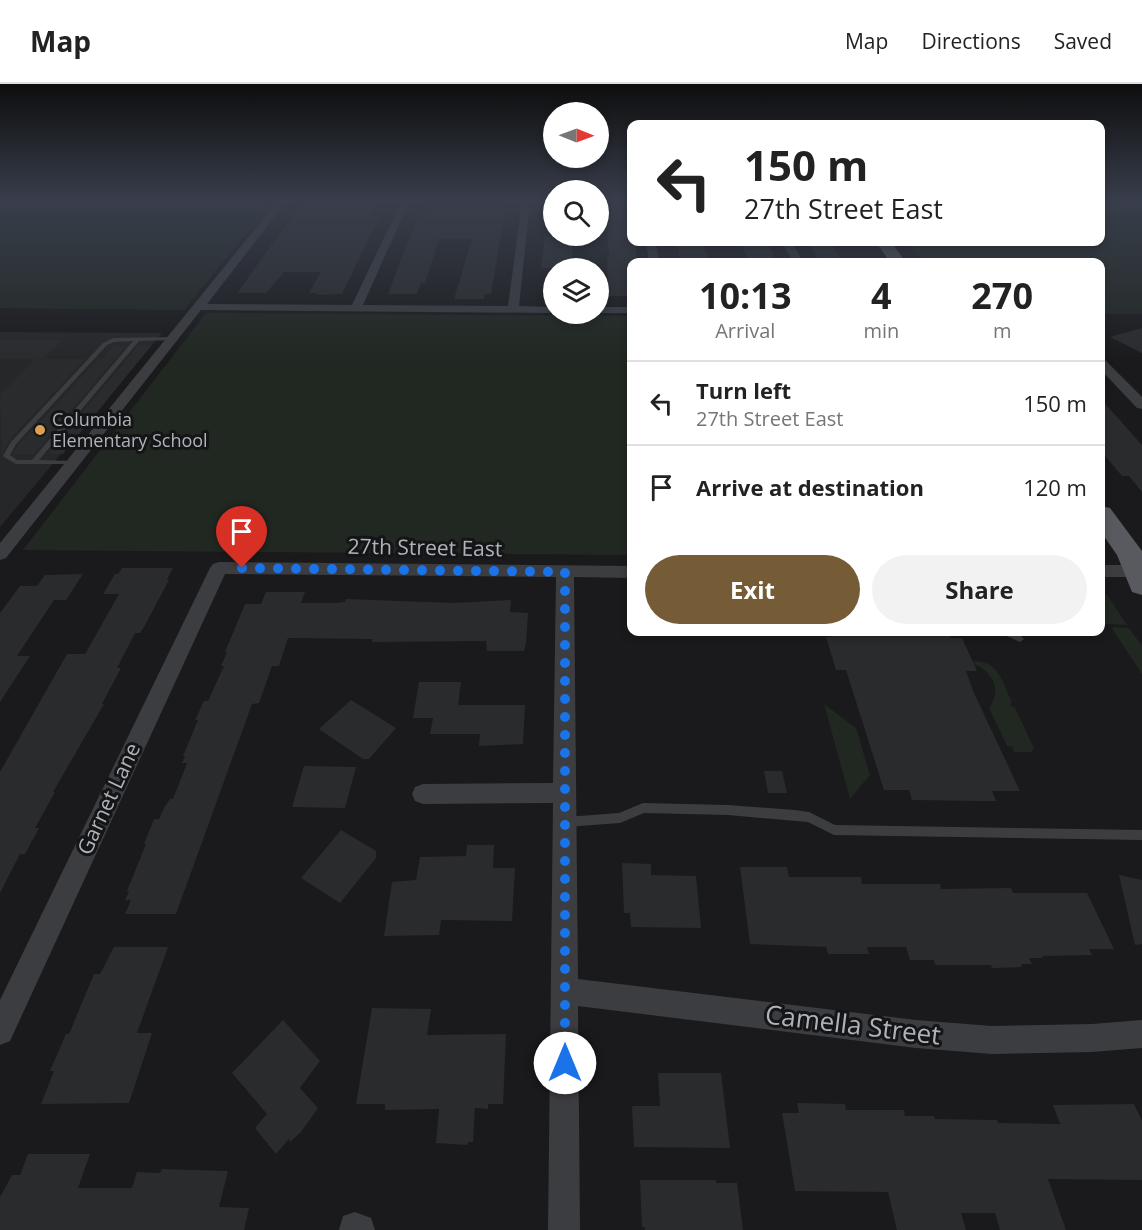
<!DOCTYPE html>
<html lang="en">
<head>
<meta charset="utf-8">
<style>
	body { margin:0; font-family:"Open Sans",sans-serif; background:#f2f2f2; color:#222; height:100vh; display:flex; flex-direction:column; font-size:22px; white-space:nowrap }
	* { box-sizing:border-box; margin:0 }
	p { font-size:20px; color:#767676 }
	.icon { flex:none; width:33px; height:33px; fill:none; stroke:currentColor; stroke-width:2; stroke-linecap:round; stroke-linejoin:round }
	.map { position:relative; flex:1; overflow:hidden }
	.sheet { position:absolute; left:627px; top:174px; width:478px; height:378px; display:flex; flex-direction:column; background:#fff; border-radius:12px; box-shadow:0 3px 9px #0003 }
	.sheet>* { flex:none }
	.guide { position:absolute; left:627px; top:36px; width:478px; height:126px; border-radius:12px; box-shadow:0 3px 9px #0003; background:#fff; color:#222; overflow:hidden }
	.needle { width:39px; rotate:91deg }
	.controls { position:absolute; left:543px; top:18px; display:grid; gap:12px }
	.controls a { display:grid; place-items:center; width:66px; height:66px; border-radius:50%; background:#fff; box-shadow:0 3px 9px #0003; font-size:30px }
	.pin { position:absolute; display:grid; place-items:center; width:51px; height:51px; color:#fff; margin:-62px -26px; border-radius:50% 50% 50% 0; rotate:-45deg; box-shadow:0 0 6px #0007 }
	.pin .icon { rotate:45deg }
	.me { position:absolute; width:66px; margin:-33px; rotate:0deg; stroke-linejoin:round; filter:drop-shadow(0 0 4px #0008) }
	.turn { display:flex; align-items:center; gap:21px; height:126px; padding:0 18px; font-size:27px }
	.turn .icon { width:78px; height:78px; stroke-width:2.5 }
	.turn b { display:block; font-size:42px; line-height:51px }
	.eta { display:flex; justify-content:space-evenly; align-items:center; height:102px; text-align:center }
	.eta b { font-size:36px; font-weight:700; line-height:42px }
	.cta { display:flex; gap:12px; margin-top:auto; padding:12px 18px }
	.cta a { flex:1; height:69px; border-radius:36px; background:#765b37; color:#fff; font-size:24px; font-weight:700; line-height:69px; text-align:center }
	.cta a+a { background:#f2f2f2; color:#222 }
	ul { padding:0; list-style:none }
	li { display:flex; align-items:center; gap:18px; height:84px; padding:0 18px; border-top:2px solid #e0e0e0 }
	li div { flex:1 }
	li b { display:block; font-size:22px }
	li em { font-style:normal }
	header { display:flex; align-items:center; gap:36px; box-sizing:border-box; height:84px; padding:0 30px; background:#fff; border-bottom:2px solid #e0e0e0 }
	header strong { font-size:28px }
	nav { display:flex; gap:33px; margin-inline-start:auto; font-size:21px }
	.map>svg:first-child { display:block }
</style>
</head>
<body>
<header>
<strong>Map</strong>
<nav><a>Map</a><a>Directions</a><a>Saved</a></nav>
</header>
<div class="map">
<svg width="1142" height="1146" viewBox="0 0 1142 1146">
	<rect width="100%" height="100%" fill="#1a1a1c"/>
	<path fill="#262729" d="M0 248 162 249 0 443Z"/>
	<path fill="#212721" d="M0 118H272L184 226 0 224Z
		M1101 118H1142V230H1101V178H924L907 158H1101Z
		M206 229 631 232V471L23 466Z
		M1101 509 1108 512 1127 541 1101 540V521L1105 518 1101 515Z
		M1111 543 1129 544 1142 562V590Z
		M972 577C1000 577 1001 596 1012 618L1010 621 1015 624 1034 664 1031 668H1014L1012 662H1007L989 624C999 611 997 596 983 585 978 581 975 582 972 577Z
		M824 620 856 644 870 691 850 715Z"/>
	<path fill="#2a2b2d" d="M302 119H377L371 131H380L342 210 316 211 317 209H309L321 188H284L266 209H237Z
		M506 120 491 210H485L484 215H454L472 155H439L425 199H421L417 210H388L418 131 425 129 428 121Z
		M606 122H622L623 131H631L632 158 635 159 637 178H632V212H608L607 172H609Z
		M545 152H569V159H573L572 184H541Z
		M677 159H703L708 176H680Z
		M809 160H832L842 178H819Z
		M742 161H769L776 178H749Z
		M1142 244V269L1110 253Z
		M0 256H62L43 275H85L9 356 2 370 0 311 35 275H0Z
		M113 262H126L34 370H13L18 361 98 275H102Z
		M138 262H151L63 370H47Z
		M1101 315 1142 361V408L1129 392H1122L1101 367Z
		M122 484H173L167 496H169L144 543 140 549H135L117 584H121L102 620H104L53 708H55L35 744H39L25 770H20L0 809V688L67 570H85L119 510H103L115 490H118Z
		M83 490 66 516H54L17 572H30L0 618V529L20 502H37L45 491Z
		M266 508H305L301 519H335L345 518 346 515 453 519 511 516 510 528 528 529 526 559 524 567H487L486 557 372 558 373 555 288 554 279 582H272L259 619 252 620 176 830H125L131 816H125L129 807H127L146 760H144L154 735H159L164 724 170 715H173L187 679H182L185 672H183L198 636H195L204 617H208L224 582H221L227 568H225L245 520H261Z
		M835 548H948L951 554H962L977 587H966L974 609 1020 707H992L996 717H978L912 716 909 706H884L846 586H836L826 553 837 552Z
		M419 598H461L458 621H525L523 660 479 662 480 650H430L433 634H413Z
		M351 616 396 644 369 675H363L319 645Z
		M304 682 356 683 345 724 292 723Z
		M764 687H782L787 709H768Z
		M341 746 376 767V774L340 819 301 794Z
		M467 761H494L493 784H515L512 837 441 836 439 851 384 852 392 798 416 796 420 773 466 772Z
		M622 779 651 780V791L696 792 701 844 631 843 630 829H624Z
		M740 783H787L789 793H861L862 800H940L941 805 1011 804 1013 809H1087L1114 865H1089L1092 871 1042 872 1043 874H1029L1032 880H1021L1022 883 992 884 991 881H935L934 876H910L906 863H867L869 870H828L826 863 750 860Z
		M1119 791 1142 796V860L1135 861Z
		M114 863H168L137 949H152L129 1019 41 1020 54 987H50L66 950H69L94 890H100Z
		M372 924 431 925 427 951 506 950 503 1020H488V1025L475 1024 473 1058H468L467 1061 436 1059 439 1025 385 1026V1020H356Z
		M283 936 320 977 300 1004 318 1024 301 1048 290 1058 289 1055 276 1070 255 1044 267 1030 232 989Z
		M658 989H721L730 1064 634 1063 632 1022H660Z
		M797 1019 845 1020 846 1026H904L905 1032H934L935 1035 997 1036 998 1039 1060 1040 1053 1021 1134 1020 1142 1037V1096L1048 1095 1066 1146H1000L995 1129H961L966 1146H897L888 1108 795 1107 782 1029H799Z
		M28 1070H90L78 1104H132L137 1088 160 1089 162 1085 228 1087 219 1123 249 1124 244 1146H0V1113L12 1091H20Z
		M640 1096H716V1099H737L743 1146H645V1143H642Z"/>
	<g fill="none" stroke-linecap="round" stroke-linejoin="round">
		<path fill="#3c3d41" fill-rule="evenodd" d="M173 253 176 255 175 256 139 257 39 376 72 377 74 378V380H16L4 373 3 372 11 358 103 259 113 254ZM133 257 32 376H17L10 371 16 360 107 261 114 258Z
			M1001 548C1009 547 1019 548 1024 555L1020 558 1002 550Z
			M643 719 728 721 795 726 809 728 835 741 1142 746V756L834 751 808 738 728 731 644 729 620 739 566 743 562 741 561 738 562 735 566 733 619 729Z"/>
		<path fill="#3c3d41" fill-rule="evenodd" d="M277 118H286L207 220 352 221 401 118H409L363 221 508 222 522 118H530L519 222 554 223V229L201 226 6 474 0 476V459Z
			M646 158H656L659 178H649Z
			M782 158H792L803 178H793Z
			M598 223H632V229H598Z
			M1101 275 1105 276 1142 313V325L1137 324 1101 286Z
			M219 478 632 482V494L574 493 578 895 916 936 992 942 1092 940 1142 936V964L1092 968 992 970 916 964 578 922 580 1146H548L553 719 423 720 415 717 412 710 415 703 423 700 553 699 556 493 225 490 10 957 0 961V916L210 484 213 480Z
			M1101 481H1142V493H1101Z
			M355 1128 371 1134 375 1146H339L343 1132Z"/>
		<path fill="#585a5f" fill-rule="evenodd" d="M876 158H891L906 178H890Z
			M1101 422 1110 424 1142 467V511L1132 508 1117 471 1101 448Z"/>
	</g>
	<linearGradient id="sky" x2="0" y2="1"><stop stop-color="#0e0e0f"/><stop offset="0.42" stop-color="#383e4b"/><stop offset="1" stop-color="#383e4b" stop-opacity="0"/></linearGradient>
	<rect width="1142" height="278" fill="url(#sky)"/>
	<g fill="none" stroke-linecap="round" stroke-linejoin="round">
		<path stroke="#1a73e8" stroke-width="10" stroke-dasharray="0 18" d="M242 484 565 488V979"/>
	</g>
	<circle fill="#dda051" stroke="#151517" stroke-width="2" cx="40" cy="346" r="6"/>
	<g text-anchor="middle" stroke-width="6" stroke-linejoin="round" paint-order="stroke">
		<g font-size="18" fill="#aeb3ba" stroke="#151517" text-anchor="start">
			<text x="52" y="342">Columbia<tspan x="52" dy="21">Elementary School</tspan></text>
		</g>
		<g font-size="21" fill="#aeb3ba" stroke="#151517">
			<text transform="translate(425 464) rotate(1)" y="7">27th Street East</text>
			<text transform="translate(109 715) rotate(-65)" y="7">Garnet Lane</text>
		</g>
		<g font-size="26" fill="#aeb3ba" stroke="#151517">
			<text transform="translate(853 941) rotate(7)" y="9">Camella Street</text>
		</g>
	</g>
</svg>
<div class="controls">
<a><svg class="needle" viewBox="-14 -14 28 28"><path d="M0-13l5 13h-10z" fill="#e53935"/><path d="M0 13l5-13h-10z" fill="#767676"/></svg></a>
<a><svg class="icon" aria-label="search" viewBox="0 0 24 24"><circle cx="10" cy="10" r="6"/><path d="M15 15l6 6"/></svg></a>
<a><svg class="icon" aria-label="layers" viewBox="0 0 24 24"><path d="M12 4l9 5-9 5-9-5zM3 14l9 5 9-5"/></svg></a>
</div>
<div class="pin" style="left:242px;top:484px;background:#d93025"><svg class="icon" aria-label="arrive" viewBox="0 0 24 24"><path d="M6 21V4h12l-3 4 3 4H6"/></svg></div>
<svg class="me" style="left:565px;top:979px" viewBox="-20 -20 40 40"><circle r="19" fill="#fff"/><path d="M0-13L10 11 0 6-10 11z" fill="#1a73e8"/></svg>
<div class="guide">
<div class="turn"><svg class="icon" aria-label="left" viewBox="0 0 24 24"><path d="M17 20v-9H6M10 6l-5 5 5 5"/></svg><div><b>150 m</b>27th Street East</div></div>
</div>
<section class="sheet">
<div class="eta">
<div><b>10:13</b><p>Arrival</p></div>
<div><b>4</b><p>min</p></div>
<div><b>270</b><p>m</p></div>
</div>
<ul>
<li><svg class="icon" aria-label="left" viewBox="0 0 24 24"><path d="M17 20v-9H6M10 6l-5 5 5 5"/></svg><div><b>Turn left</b><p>27th Street East</p></div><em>150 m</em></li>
<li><svg class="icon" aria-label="arrive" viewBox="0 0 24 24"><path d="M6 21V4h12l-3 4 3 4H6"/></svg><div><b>Arrive at destination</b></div><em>120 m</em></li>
</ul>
<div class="cta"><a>Exit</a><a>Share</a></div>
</section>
</div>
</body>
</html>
